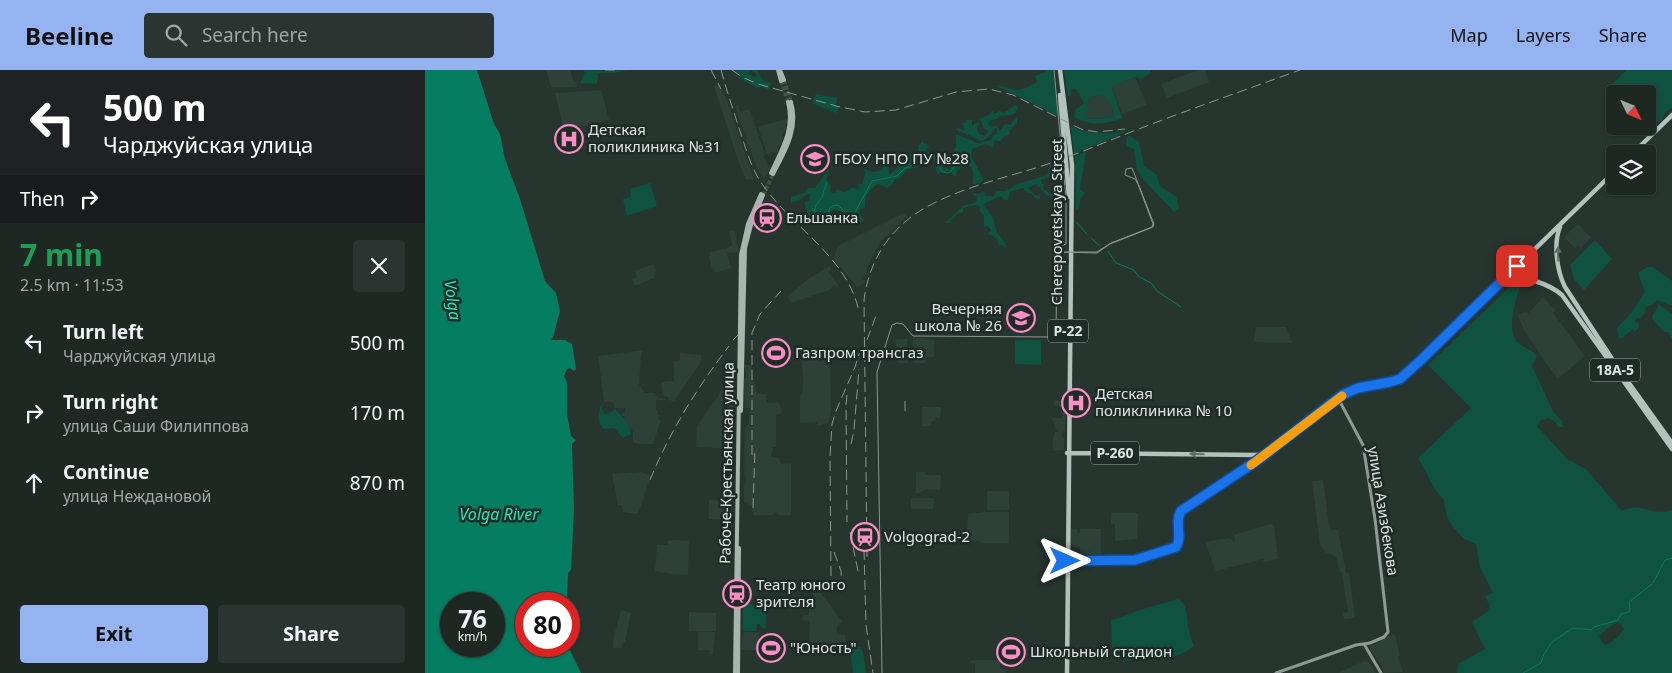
<!DOCTYPE html>
<html lang="en">
<head>
<meta charset="utf-8">
<style>
	body { margin:0; font-family:"Noto Sans",sans-serif; background:#2a3430; color:#f1f3f6; height:100vh; display:flex; flex-direction:column; font-size:19px; white-space:nowrap }
	* { box-sizing:border-box; margin:0 }
	p { font-size:16px; color:#a0a6a6 }
	.icon { flex:none; width:28px; height:28px; fill:none; stroke:currentColor; stroke-width:2; stroke-linecap:round; stroke-linejoin:round }
	.map { position:relative; flex:1; overflow:hidden }
	.drawer { display:flex; flex-direction:column; background:#1d2823; width:425px }
	.drawer>* { flex:none }
	.top-card { background:#202124; color:#fff; overflow:hidden }
	.needle { width:32px; rotate:133deg }
	.tools { position:absolute; left:1181px; top:15px; display:grid; gap:10px }
	.tools a { display:grid; place-items:center; width:50px; height:50px; border-radius:5px; background:#1d2823; box-shadow:0 1px 4px #0004,0 0 0 1px #3b4441; font-size:25px }
	.speed { position:absolute; left:15px; top:522px; display:flex; gap:10px; font-size:25px; font-weight:700; text-align:center }
	.speed>* { display:grid; place-content:center; width:65px; height:65px; border-radius:50%; background:#1d2823; box-shadow:0 1px 4px #0004,0 0 0 1px #3b4441; line-height:1 }
	.speed small { font-size:12px; font-weight:400 }
	.speed .limit { border:8px solid #d22; background:#fff; color:#111 }
	.pin { position:absolute; display:grid; place-items:center; width:42px; height:42px; color:#fff; margin:-21px; border-radius:10px; box-shadow:0 2px 8px #0006 }
	.me { position:absolute; width:55px; margin:-28px; rotate:90deg; stroke-linejoin:round; filter:drop-shadow(0 0 4px #0008) }
	.turn { display:flex; align-items:center; gap:18px; height:105px; padding:0 20px; font-size:22px }
	.turn .icon { width:65px; height:65px; stroke-width:2.5 }
	.turn b { display:block; font-size:35px; line-height:42px }
	.then { display:flex; align-items:center; height:48px; padding:0 20px; background:#0003; gap:10px; font-size:19px }
	.round { display:grid; place-items:center; flex:none; width:52px; height:52px; border-radius:5px; background:#2a3430 }
	.head { display:flex; align-items:center; justify-content:space-between; height:85px; padding:0 20px }
	h1 { font-size:30px; font-weight:700; line-height:38px; color:#1e9e55 }
	.primary-button { display:flex; gap:10px; margin-top:auto; padding:10px 20px }
	.primary-button a { flex:1; height:58px; border-radius:5px; background:#95b2f1; color:#111; font-size:20px; font-weight:700; line-height:58px; text-align:center }
	.primary-button a+a { background:#2a3430; color:#f1f3f6 }
	ul { padding:0; list-style:none }
	li { display:flex; align-items:center; gap:15px; height:70px; padding:0 20px }
	li div { flex:1 }
	li b { display:block; font-size:19px }
	li em { font-style:normal }
	header { display:flex; align-items:center; gap:30px; box-sizing:border-box; height:70px; padding:0 25px; background:#95b2f1; color:#111 }
	header strong { font-size:24px }
	nav { display:flex; gap:28px; margin-inline-start:auto; font-size:18px }
	.search { width:350px; height:45px; background:#2a3430; display:flex; align-items:center; gap:12px; box-sizing:border-box; padding:0 18px; border-radius:5px; color:#a0a6a6; font-size:19px }
	main { display:flex; flex:1; min-height:0 }
	.map>svg:first-child { display:block }
</style>
</head>
<body>
<header>
<strong>Beeline</strong>
<div class="search"><svg class="icon" aria-label="search" viewBox="0 0 24 24"><circle cx="10" cy="10" r="6"/><path d="M15 15l6 6"/></svg>Search here</div>
<nav><a>Map</a><a>Layers</a><a>Share</a></nav>
</header>
<main>
<section class="drawer">
<div class="top-card">
<div class="turn"><svg class="icon" aria-label="left" viewBox="0 0 24 24"><path d="M17 20v-9H6M10 6l-5 5 5 5"/></svg><div><b>500 m</b>Чарджуйская улица</div></div>
<div class="then">Then<svg class="icon" aria-label="right" viewBox="0 0 24 24"><path d="M7 20v-9h11M14 6l5 5-5 5"/></svg></div>
</div>
<div class="head"><div><h1>7 min</h1><p>2.5 km · 11:53</p></div><a class="round"><svg class="icon" aria-label="close" viewBox="0 0 24 24"><path d="M6 6l12 12M18 6L6 18"/></svg></a></div>
<ul>
<li><svg class="icon" aria-label="left" viewBox="0 0 24 24"><path d="M17 20v-9H6M10 6l-5 5 5 5"/></svg><div><b>Turn left</b><p>Чарджуйская улица</p></div><em>500 m</em></li>
<li><svg class="icon" aria-label="right" viewBox="0 0 24 24"><path d="M7 20v-9h11M14 6l5 5-5 5"/></svg><div><b>Turn right</b><p>улица Саши Филиппова</p></div><em>170 m</em></li>
<li><svg class="icon" aria-label="ahead" viewBox="0 0 24 24"><path d="M12 20V5M6 11l6-6 6 6"/></svg><div><b>Continue</b><p>улица Неждановой</p></div><em>870 m</em></li>
</ul>
<div class="primary-button"><a>Exit</a><a>Share</a></div>
</section>
<div class="map">
<svg width="1247" height="603" viewBox="0 0 1247 603">
	<rect width="100%" height="100%" fill="#27352f"/>
	<path fill="#2d4139" d="M121 0H145L148 10 152 12V17H126Z
		M773 0H780L784 12 742 28 736 14Z
		M710 7 722 35 697 44 687 17Z
		M294 15 300 26 329 109 321 110 314 93 289 16Z
		M176 20 184 50 161 56H151L139 59 130 23Z
		M676 24 682 27 687 35 688 47 671 49 660 48 664 28Z
		M313 35 315 42 324 39 331 58 340 84 338 86 345 99 339 109 333 100 324 78 310 36Z
		M361 49 363 53 360 54 361 58 357 66 359 73 352 77 354 82 342 84 333 57Z
		M479 143 482 146 456 171 442 197V204L438 208 440 211 439 213 432 217 410 190 409 186 413 176Z
		M1153 154 1166 168 1155 178 1153 175 1150 178 1139 167Z
		M304 160 310 161 314 182 302 183 306 198 294 202H288L284 188 285 182 303 178 307 175Z
		M228 194 231 200 229 208 210 216 207 209 212 207 210 201Z
		M405 196 407 199 403 202 414 215 411 217 409 215 404 220 366 233 363 226 383 209Z
		M1118 227 1131 241 1128 243 1160 286 1133 309 1118 289 1099 260 1093 245 1100 242 1104 243Z
		M831 257H861L867 273 829 272Z
		M488 268 509 269V287H500V293H488Z
		M471 269H482L483 293H472Z
		M219 280 216 284 214 315 220 323H229L234 328H239L241 330H231V340L232 341 233 345H235L233 349 236 350 228 374H213L208 372V361L200 351 199 346H197V343H200V338H190L188 332H179L173 286Z
		M255 283 276 285V292L249 331 243 330V327L239 326 237 321 236 312 249 311V291L255 290Z
		M376 285 405 286 406 342 403 353 392 356V352L375 353V326L377 324 378 308Z
		M319 295H327L328 308 332 324H341V333L353 332 356 338 357 343 351 345V377H348L346 387 354 388 356 394 366 393V445H353L350 442 348 445H328L327 435 319 433V415L322 409 319 404 320 358 324 353 325 338H320L319 310 321 308V304Z
		M303 301 311 303 310 379 271 377 272 357 284 338 293 327Z
		M629 331H640V361L637 362V368H639V380L628 381V368L630 362 633 361 631 360 627 348H638V336H629Z
		M497 337H516L515 348H511L510 351H507L506 356H497Z
		M216 402 226 406 213 444 198 442 196 435H193L187 404Z
		M491 402H500V405H516L515 420 500 419 499 421 491 424Z
		M898 410 904 455 907 460H913L921 502 924 503 930 548 919 549 918 543 923 542 917 503 914 501 912 487 900 482 895 475 887 411Z
		M562 421H584V440H562Z
		M486 428H509L508 439H486Z
		M284 430H292L302 440 296 449H284Z
		M560 442H584V473H556L555 471 542 470 543 444Z
		M686 443H713L712 469 690 471V454H686Z
		M845 454 849 455 853 489 839 492 838 489 791 501 780 472 805 468 809 472 810 471 809 465Z
		M646 459H652V463H655V459H676V489H655V477L646 476Z
		M249 470 264 471 263 505 246 504 230 501 232 475H243V471Z
		M393 519 417 551 412 556V564L420 565 421 575 408 574V576L384 577 385 551 377 550 378 545H384V527H388V523H393Z
		M196 540 206 543 200 572H198L197 578H188L189 566Z
		M264 542 291 543V561H264Z
		M273 562H290L288 584H284L285 580H273Z
		M318 562H334V580H316Z
		M970 564 975 585 973 587 978 602 959 603 955 593 944 578 963 566Z
		M550 590H575V599H581V603H550V594L545 593V591Z
		M939 591 944 592 951 603H913Z"/>
	<path fill="#0e523f" fill-rule="evenodd" d="M158 0 180 1 205 0 189 3H173L172 14 155 13 160 2Z
		M308 0H325L324 4 330 8 332 5 327 0H332L338 10 346 13 345 19 342 20 336 16 335 18H332L310 6V5L317 8 318 7Z
		M620 0H628L633 46 572 16C580 15 585 20 592 20 599 20 606 15 612 12L610 6 620 2Z
		M639 0H726L724 4 717 9 710 7 687 17 697 48 692 50 690 44 692 50C677 55 662 55 649 47L650 40 659 33 651 19 646 20V25L643 27ZM676 24C683 29 690 37 688 47L671 49 660 48 664 28Z
		M1201 0H1247V38L1240 42 1237 50C1231 54 1224 55 1220 63L1214 56H1222V24H1190V31L1181 21Z
		M391 24 412 28 411 35 414 39 411 43 389 34 388 30Z
		M589 36H593C591 47 585 45 575 46L572 49 565 51 563 54 567 57 572 55 575 61 580 54 586 55 588 51 592 47V53L585 60 584 65 579 66 575 72 570 70 568 78 563 75 560 74 547 79 546 86 558 108 557 112 548 115C547 111 549 107 548 102 547 95 538 90 532 88L533 84 528 83 531 77V67L530 65H533L553 73 566 70 568 66 572 63V59L570 58 567 64 557 71 534 61 532 60V58L540 60 537 53H540L541 50H547V56L552 52 554 53 552 59 555 64 560 66 563 61 558 58 557 52 554 49 564 45 568 40 569 44 575 41 578 43Z
		M646 57C669 64 684 66 707 59L649 84Z
		M704 65 714 72 719 96 732 105 735 116 752 127 754 139 749 142 717 108 712 99 709 79 701 76 702 68Z
		M498 71 499 74 501 73 504 77 501 80 503 82 514 83 515 92 519 98 525 99 531 91 537 92 536 97 532 101 530 107 524 101 512 104 509 90 506 88H502L493 97 483 99 474 109H470L467 115 462 118 453 114C444 119 439 128 440 138L435 139 434 143 439 150 431 155 428 150 423 151 418 143 411 139 396 146 394 150 389 146 383 148 381 146 382 140 380 135V132L384 131 385 123 374 130 366 133V127L379 123 383 118H390L399 105 405 100 401 110 406 116 405 122 409 123 413 119C420 125 422 120 428 117L433 120 434 117 432 114H437L440 104 439 99C448 101 446 104 457 100L458 95 463 97 464 104 467 103 474 95 480 93V91L484 89V84L489 88 494 86 493 76Z
		M661 82 655 119 660 123 655 129 654 138 651 141 650 86Z
		M637 90 638 104 634 99 632 100V105L626 109 621 107 620 109H617L615 111 619 115 618 118 625 124H631L632 128 638 133 634 134 633 137 629 136 625 137 626 135 629 133 626 130V127L621 125 611 114 603 118 610 125 615 126V129H612L605 123H602L598 118 585 122 583 130H579L576 126 558 134 568 148 572 163 580 172 582 178 576 175 574 176 573 171 567 165 563 164V163L566 160 563 156 559 157V146L555 141V137L551 135 538 138V142L532 144 524 153H520L538 136 551 132 552 127 546 123 553 124 559 122 560 126H568L572 121H580L593 114 622 105 625 95Z
		M225 113 232 136 202 146 198 129 206 127 205 119Z
		M1170 170 1187 189 1159 220 1149 209 1145 195Z
		M1222 197H1228L1247 211V236L1232 230 1227 235 1221 237 1220 243 1215 248H1211L1210 251 1214 254 1213 259 1208 262V259L1194 270 1192 258 1206 243 1220 222 1213 203Z
		M1093 209 1096 214C1091 228 1081 259 1092 272 1098 278 1107 279 1112 286L1107 296 1129 343 1137 351 1138 357H1133L1130 352 1124 348 1116 350 1112 356 1144 391H1146L1161 399 1197 441C1217 431 1227 447 1247 440V603H1032L1033 594 1060 579 1047 552 1062 542 1065 536 1060 526 1068 523 1055 497 1051 474 1039 469 1028 457 1022 447 1019 430 1011 421 993 388 1046 338 1003 295ZM1194 552 1199 559C1194 566 1188 572 1180 575L1178 573 1174 566 1187 555Z
		M1234 234 1247 244V269L1243 262H1239L1228 250 1227 247Z
		M590 270H616V295L590 294Z
		M178 334 177 339 179 344 185 343 190 339C197 346 206 354 206 364L198 368 189 358 180 359C171 354 174 346 175 337Z
		M754 529C764 537 761 549 764 560 765 565 767 570 769 576 759 583 749 590 737 585L698 591 687 576 686 550 694 548 714 540Z
		M318 530 333 538 342 539 341 558 338 559 335 554H332L331 561H318Z
		M431 576 435 577 438 582 441 603H428L425 581Z"/>
	<path fill="#057d61" fill-rule="evenodd" d="M0 0H52L69 54 75 64 80 89 95 129 120 211 131 223 135 241 128 267 126 270H140L147 274 151 299 149 301 145 298 142 299 139 306 142 312V344L146 366 151 370 147 374 149 439 146 500 143 503 142 534H101V576H143L156 603H0ZM26 534H69V576H26Z"/>
	<g fill="none" stroke-linecap="round" stroke-linejoin="round">
		<path stroke="#057d61" stroke-width="1" d="M402 112 398 123V126L391 135 389 142 397 148 401 149 404 145V139L407 136 413 135 423 145 428 146 447 111 472 106 480 98 496 92 504 84H508C515 91 512 104 524 103L533 93
			M651 152 662 164
			M666 168 675 176
			M683 181 691 193 709 200 714 207 726 213 732 221 756 237
			M1228 513 1240 490 1247 488
			M1098 603 1116 593 1119 584 1127 572 1148 558C1154 560 1160 558 1166 560L1169 557 1193 550 1196 544 1204 542 1205 539 1204 532 1227 514"/>
		<path stroke="#424f4a" stroke-width="4" stroke-dasharray="4 2" stroke-linecap="butt" d="M359 10 366 32
			M356 11 363 32
			M338 125 348 104"/>
		<path stroke="#8e9894" stroke-width="3" d="M939 574 956 603
			M851 603 931 575 945 573 959 567 963 562 950 449 938 375 913 328"/>
		<path stroke="#a7b5af" stroke-width="4" d="M353 0 356 11
			M355 0 359 10
			M346 103C357 79 370 59 363 32
			M348 104C360 81 374 58 366 32
			M316 341 320 178 326 155 338 125
			M310 603 316 185 323 154 336 124
			M313 603 314 478"/>
		<path stroke="#b2c2bc" stroke-width="4.5" d="M635 0 647 95 642 603
			M635 25 644 127
			M1207 84 1247 45
			M1135 157C1128 174 1132 201 1140 217L1191 295 1247 373
			M1080 209C1095 203 1126 215 1137 225L1247 379
			M642 383 832 385 839 383
			M640 491 710 490 751 477C758 467 749 452 756 441L833 390 917 325C936 316 954 318 971 311 981 306 988 297 996 290L1190 101"/>
		<path stroke="#8b9691" stroke-width="1" d="M632 187 636 182H672L686 173 727 157 728 154 713 114 710 109 700 105 701 99 707 98 729 154 728 157 685 174 672 183 636 182 632 187
			M457 603 452 302 467 255 472 253 478 254 488 266 628 267 631 264 632 181 634 177 641 174V129L629 0"/>
		<path stroke="#8b9691" stroke-width="1" stroke-dasharray="10 5" stroke-linecap="butt" d="M180 0H190
			M286 0 296 19
			M296 0C301 19 308 39 314 58 320 76 325 95 335 111 365 157 423 186 434 242
			M307 0 317 7 333 14 411 36 440 42 471 40 531 22 564 19 588 25 656 59 672 62 700 59
			M308 270 313 265
			M442 270 452 243
			M422 325 421 335 422 452
			M480 341V326
			M426 374 429 360 434 299
			M327 385V263L335 244 356 221
			M225 410C245 361 272 318 304 276
			M328 438 330 378
			M425 462 434 506
			M439 480 441 555 448 603
			M409 482 416 501 417 521
			M442 487 439 230C443 197 459 167 486 147 522 120 581 108 623 94 656 83 687 69 719 57 771 37 823 19 875 0
			M406 506 405 387 407 354 411 341 430 297 435 281"/>
	</g>
	<defs><path id="oneway-solid" d="M-6-.8H1V-3.2L6.5 0L1 3.2V.8H-6Z" transform="scale(1.25)"/></defs>
	<g fill="#616f6a">
		<use href="#oneway-solid" transform="translate(1133 184) rotate(-92)"/>
		<use href="#oneway-solid" transform="translate(772 384) rotate(-179)"/>
	</g>
	<g fill="none" stroke-linecap="round" stroke-linejoin="round">
		<defs>
			<path id="route" d="M640 491 710 490 751 477C758 467 749 452 756 441L833 390 917 325 933 318 965 312 975 309 996 290 1092 196"/>
		</defs>
		<use href="#route" stroke="#114b97" stroke-width="12"/>
		<use href="#route" stroke="#1a73e8" stroke-width="9"/>
		<path stroke="#f59e0b" stroke-width="9" d="M826 395 917 326"/>
	</g>
	<defs>
		<symbol id="hospital-ring" viewBox="-11 -11 22 22"><circle r="9.5" fill="#1e2b26" stroke="#fb8fc5" stroke-width="1.5"/><path d="M-5-5h3v3.5h4V-5h3V5h-3V1.5h-4V5h-3Z" fill="#fb8fc5"/></symbol>
		<symbol id="university-ring" viewBox="-11 -11 22 22"><circle r="9.5" fill="#1e2b26" stroke="#fb8fc5" stroke-width="1.5"/><path d="M0-5L7-2L0 1L-7-2ZM-4 1L0 2.5L4 1V4Q0 6-4 4Z" fill="#fb8fc5"/></symbol>
		<symbol id="station-ring" viewBox="-11 -11 22 22"><circle r="9.5" fill="#1e2b26" stroke="#fb8fc5" stroke-width="1.5"/><path d="M-3-6H3Q5-6 5-4V2Q5 4 3 4L4.5 6H3L1.5 4h-3L-3 6H-4.5L-3 4Q-5 4-5 2V-4Q-5-6-3-6ZM-3.5-4v3h7v-3ZM-3.5 1v1.5H-2V1ZM2 1v1.5H3.5V1Z" fill="#fb8fc5"/></symbol>
		<symbol id="school-ring" viewBox="-11 -11 22 22"><circle r="9.5" fill="#1e2b26" stroke="#fb8fc5" stroke-width="1.5"/><path d="M0-5L7-2L0 1L-7-2ZM-4 1L0 2.5L4 1V4Q0 6-4 4Z" fill="#fb8fc5"/></symbol>
		<symbol id="stadium-ring" viewBox="-11 -11 22 22"><circle r="9.5" fill="#1e2b26" stroke="#fb8fc5" stroke-width="1.5"/><path d="M0-5a6.5 5 0 1 0 0 10a6.5 5 0 1 0 0-10ZM-3.5-1.8h7v3.6h-7Z" fill="#fb8fc5"/></symbol>
	</defs>
	<g fill-rule="evenodd">
		<use href="#hospital-ring" x="128" y="53" width="32" height="32"/>
		<use href="#university-ring" x="374" y="73" width="32" height="32"/>
		<use href="#station-ring" x="326" y="132" width="32" height="32"/>
		<use href="#school-ring" x="580" y="232" width="32" height="32"/>
		<use href="#stadium-ring" x="335" y="267" width="32" height="32"/>
		<use href="#hospital-ring" x="635" y="317" width="32" height="32"/>
		<use href="#station-ring" x="424" y="451" width="32" height="32"/>
		<use href="#station-ring" x="296" y="508" width="32" height="32"/>
		<use href="#stadium-ring" x="330" y="562" width="32" height="32"/>
		<use href="#stadium-ring" x="570" y="566" width="32" height="32"/>
	</g>
	<g text-anchor="middle" stroke-width="5" stroke-linejoin="round" paint-order="stroke">
		<g fill="#1e2b26" stroke="#a4adaa" stroke-width="1">
			<rect x="623" y="249.5" width="40" height="23" rx="4"/>
			<rect x="1165" y="288.5" width="50" height="23" rx="4"/>
			<rect x="666" y="371.5" width="48" height="23" rx="4"/>
		</g>
		<g font-size="14" font-weight="bold" fill="#dde5e2">
			<text x="643" y="266">Р-22</text>
			<text x="1190" y="305">18А-5</text>
			<text x="690" y="388">Р-260</text>
		</g>
		<g font-size="15" fill="#dde5e2" stroke="#1e2b26" text-anchor="start">
			<text x="163" y="65">Детская<tspan x="163" dy="17">поликлиника №31</tspan></text>
			<text x="409" y="94">ГБОУ НПО ПУ №28</text>
			<text x="361" y="153">Ельшанка</text>
			<text x="577" y="244" text-anchor="end">Вечерняя<tspan x="577" dy="17">школа № 26</tspan></text>
			<text x="370" y="288">Газпром трансгаз</text>
			<text x="670" y="329">Детская<tspan x="670" dy="17">поликлиника № 10</tspan></text>
			<text x="459" y="472">Volgograd-2</text>
			<text x="331" y="520">Театр юного<tspan x="331" dy="17">зрителя</tspan></text>
			<text x="365" y="583">"Юность"</text>
			<text x="605" y="587">Школьный стадион</text>
		</g>
		<g font-size="15" fill="#dde5e2" stroke="#1e2b26">
			<text transform="translate(632 152) rotate(-90)" y="5">Cherepovetskaya Street</text>
			<text transform="translate(302 393) rotate(-89)" y="5">Рабоче-Крестьянская улица</text>
			<text transform="translate(958 441) rotate(81)" y="5">улица Азизбекова</text>
		</g>
		<g font-size="16" font-style="italic" fill="#25e7b7" stroke="#1e2b26">
			<text transform="translate(28 230) rotate(82)" y="6">Volga</text>
			<text x="74" y="450">Volga River</text>
		</g>
	</g>
</svg>
<div class="tools">
<a><svg class="needle" viewBox="-14 -14 28 28"><path d="M0-13l5 13h-10z" fill="#e53935"/><path d="M0 13l5-13h-10z" fill="#a0a6a6"/></svg></a>
<a><svg class="icon" aria-label="layers" viewBox="0 0 24 24"><path d="M12 4l9 5-9 5-9-5zM3 14l9 5 9-5"/></svg></a>
</div>
<div class="speed"><div>76<small>km/h</small></div><div class="limit">80</div></div>
<div class="pin" style="left:1092px;top:196px;background:#d93025"><svg class="icon" aria-label="arrive" viewBox="0 0 24 24"><path d="M6 21V4h12l-3 4 3 4H6"/></svg></div>
<svg class="me" style="left:640px;top:491px" viewBox="-20 -20 40 40"><path d="M0-17L14 15 0 8-14 15z" fill="#1a73e8" stroke="#fff" stroke-width="4"/></svg>
</div>
</main>
</body>
</html>
